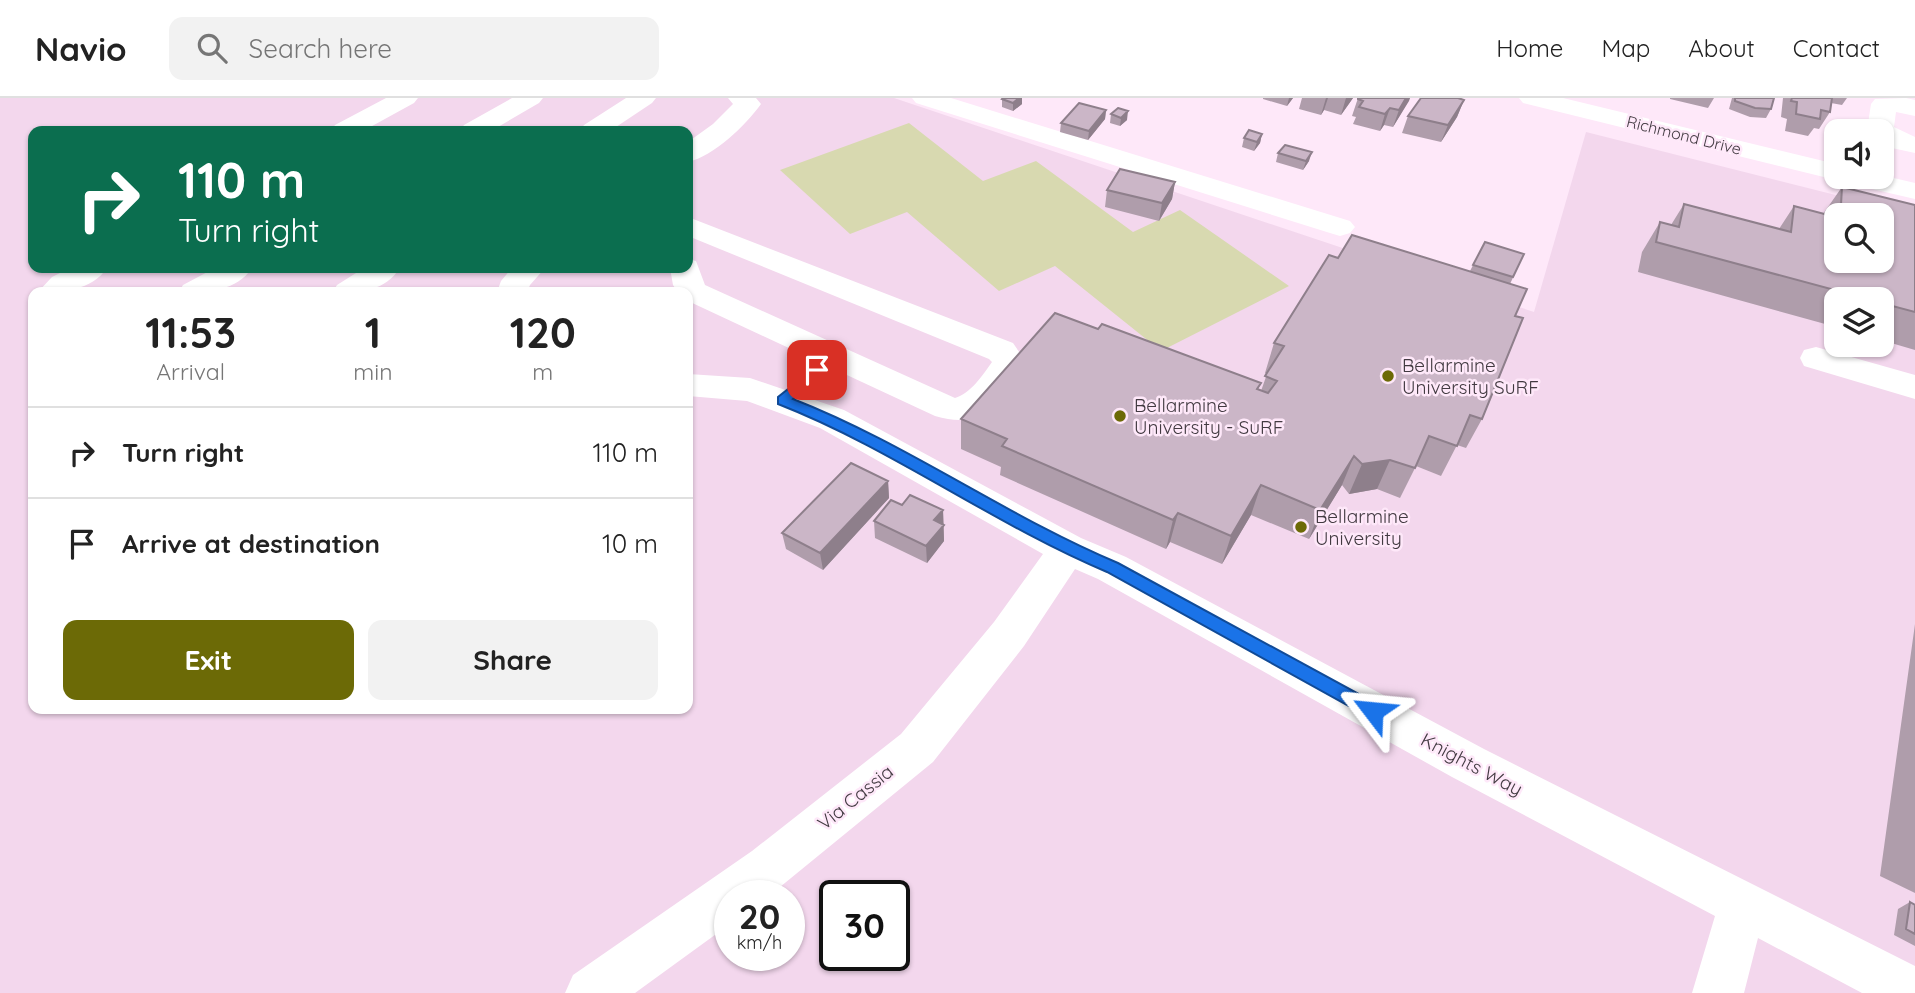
<!DOCTYPE html>
<html lang="en">
<head>
<meta charset="utf-8">
<style>
	body { margin:0; font-family:Quicksand,sans-serif; background:#f2f2f2; color:#222; height:100vh; display:flex; flex-direction:column; font-size:26px; white-space:nowrap }
	* { box-sizing:border-box; margin:0 }
	p { font-size:23px; color:#767676 }
	.icon { flex:none; width:38px; height:38px; fill:none; stroke:currentColor; stroke-width:2; stroke-linecap:round; stroke-linejoin:round }
	.map { position:relative; flex:1; overflow:hidden }
	.side { position:absolute; left:28px; top:189px; width:665px; height:427px; display:flex; flex-direction:column; background:#fff; border-radius:14px; box-shadow:0 2px 5px #0004 }
	.side>* { flex:none }
	.hud { position:absolute; left:28px; top:28px; width:665px; height:147px; border-radius:14px; box-shadow:0 2px 5px #0004; background:#0b6e4f; color:#fff; overflow:hidden }
	.buttons { position:absolute; left:1824px; top:21px; display:grid; gap:14px }
	.buttons a { display:grid; place-items:center; width:70px; height:70px; border-radius:14px; background:#fff; box-shadow:0 2px 5px #0004; font-size:35px }
	.speed { position:absolute; left:714px; top:782px; display:flex; gap:14px; font-size:35px; font-weight:700; text-align:center }
	.speed>* { display:grid; place-content:center; width:91px; height:91px; border-radius:50%; background:#fff; box-shadow:0 2px 5px #0004; line-height:1 }
	.speed small { font-size:18px; font-weight:400 }
	.speed .limit { border:4px solid #111; border-radius:10px; background:#fff; color:#111 }
	.pin { position:absolute; display:grid; place-items:center; width:60px; height:60px; color:#fff; margin:-30px; border-radius:14px; box-shadow:0 4px 10px #0006 }
	.me { position:absolute; width:77px; margin:-38px; rotate:299deg; stroke-linejoin:round; filter:drop-shadow(0 0 5px #0008) }
	.turn { display:flex; align-items:center; gap:24px; height:147px; padding:0 35px; font-size:32px }
	.turn .icon { width:91px; height:91px; stroke-width:2.5 }
	.turn b { display:block; font-size:49px; line-height:60px }
	.eta { display:flex; justify-content:space-evenly; align-items:center; height:119px; text-align:center }
	.eta b { font-size:42px; font-weight:800; line-height:49px }
	.cta { display:flex; gap:14px; margin-top:auto; padding:14px 35px }
	.cta a { flex:1; height:80px; border-radius:14px; background:#6c6a06; color:#fff; font-size:28px; font-weight:800; line-height:80px; text-align:center }
	.cta a+a { background:#f2f2f2; color:#222 }
	ul { padding:0; list-style:none }
	li { display:flex; align-items:center; gap:21px; height:91px; padding:0 35px; border-top:2px solid #e0e0e0 }
	li div { flex:1 }
	li b { display:block; font-size:26px }
	li em { font-style:normal }
	header { display:flex; align-items:center; gap:42px; box-sizing:border-box; height:98px; padding:0 35px; background:#fff; border-bottom:2px solid #e0e0e0 }
	header strong { font-size:33px }
	nav { display:flex; gap:38px; margin-inline-start:auto; font-size:24px }
	.search { width:490px; height:63px; background:#f2f2f2; display:flex; align-items:center; gap:18px; box-sizing:border-box; padding:0 24px; border-radius:14px; color:#767676; font-size:26px }
	.map>svg:first-child { display:block }
</style>
</head>
<body>
<header>
<strong>Navio</strong>
<div class="search"><svg class="icon" aria-label="search" viewBox="0 0 24 24"><circle cx="10" cy="10" r="6"/><path d="M15 15l6 6"/></svg>Search here</div>
<nav><a>Home</a><a>Map</a><a>About</a><a>Contact</a></nav>
</header>
<div class="map">
<svg width="1915" height="895" viewBox="0 0 1915 895">
	<rect width="100%" height="100%" fill="#fee8f9"/>
	<path fill="#f3d7ed" fill-rule="evenodd" d="M0 0H894L1534 214 1586 34 1915 117V895H0ZM33 33H688V170H33ZM1836 117H1881V163H1836ZM33 194H688V611H33ZM1836 201H1881V247H1836ZM730 798H789V858H730ZM835 798H894V858H835Z"/>
	<path fill="#d8d9b0" d="M909 25 983 83 1036 63 1133 134 1180 112 1289 188 1161 253 1055 168 999 193 907 114 850 136 780 72Z"/>
	<g fill="none" stroke-linecap="round" stroke-linejoin="round">
		<path fill="#fff" fill-rule="evenodd" d="M386 0H418L414 5 363 33H331L335 27Z
			M512 0H543L539 5 491 33H460L464 27Z
			M626 0H656L652 5 610 33H580L584 27Z
			M728 0H756L761 6C745 28 714 58 688 64V44L713 26 733 6Z
			M912 0H951L1350 123 1355 129 1350 135 1340 138 1330 135 916 5Z
			M1519 0H1563L1836 66V79L1881 77 1915 85V101L1846 85 1843 80 1836 82 1523 5Z
			M1906 0 1915 2V18L1896 14 1894 29 1915 39V55L1892 50 1881 44V33L1867 32 1871 6 1875 1Z
			M688 119 1013 245 1026 264C1002 304 985 333 935 318L688 203V194H678L673 187 670 170H688V161L696 163 705 187 955 300C970 296 983 277 992 264L989 261 688 138Z
			M70 170H107C91 193 63 194 38 194L52 179Z
			M215 170H252C235 195 205 194 179 194L183 187Z
			M364 170H400C383 195 360 194 333 194L337 187Z
			M512 170H545L530 187 527 194H497L501 183Z
			M1816 249 1915 277V301L1804 268 1800 260 1804 252Z
			M688 276 750 280 844 312 1081 440 1126 459 1484 651 1915 868V895H1862L1758 840 1744 895H1692L1715 818 1452 679 1098 481 1075 471 1024 548 933 664 769 798H730V826L635 895H565L573 877 752 753 901 636 994 524 1043 456 820 330 747 303 688 298Z"/>
	</g>
	<path fill="#af9dab" d="M1263 0H1293L1287 8 1263 1Z
		M1302 0H1353L1341 17 1324 12 1321 17 1299 11Z
		M1358 0H1410L1393 29 1384 27 1380 33 1353 26 1356 19 1352 18Z
		M1670 0H1714L1708 10 1670 1Z
		M1732 0H1774L1771 11 1766 20 1750 19 1729 11Z
		M1783 0H1847L1842 7 1831 5 1830 14 1819 31 1814 30 1808 38 1785 33 1787 21 1781 19Z
		M1002 1 1022 6 1013 13 1002 9Z
		M1464 2 1457 19 1441 44 1402 35 1408 18Z
		M1106 12 1105 21 1088 42 1060 34 1061 25Z
		M1111 16 1127 22 1120 28 1110 25Z
		M1262 36 1260 45 1254 53 1242 49 1244 40Z
		M1278 55 1309 63 1303 72 1276 64Z
		M1175 84 1172 101 1159 123 1105 109 1107 92Z
		M1842 89 1915 107V252L1881 242V201H1836V229L1638 174 1642 154 1660 124 1671 127 1684 106 1779 131 1794 108 1823 116Z
		M1485 144 1524 156 1510 186 1515 218 1482 321 1466 350 1457 347 1441 378 1416 368 1400 400 1377 391 1349 396 1342 387 1309 441 1251 417 1222 466 1170 444 1166 451 1000 377 1001 369 961 351V321L1259 292 1261 293 1267 276 1265 275 1274 245 1338 160 1470 173Z
		M888 383 889 400 823 472 786 451 782 435Z
		M902 407 943 412 944 443 927 465 875 440 874 423Z
		M1915 526V795L1880 778Z
		M1910 804 1915 807V848L1894 837 1898 811Z"/>
	<path fill="#8e7f8b" d="M1019 0H1022V6L1013 13V5Z
		M1289 0H1293L1287 8Z
		M1326 0H1328L1324 12 1321 17Z
		M1346 0H1353L1341 17Z
		M1406 0H1410L1409 3 1393 29 1399 12Z
		M1464 2 1457 19 1441 44 1448 27Z
		M1390 10 1384 27 1380 33 1385 16Z
		M1106 12 1105 21 1088 42 1089 33Z
		M1128 13 1127 22 1120 28 1121 20Z
		M1262 36 1260 45 1254 53 1257 44Z
		M1312 54 1309 63 1303 72 1306 63Z
		M1175 84 1172 101 1159 123 1162 105Z
		M1354 358 1342 387 1309 441 1320 412Z
		M1390 362 1377 391 1349 396 1362 366Z
		M888 383 889 400 823 472 820 455Z
		M1261 387 1251 417 1222 466 1231 438Z
		M943 412 944 443 927 465 926 448 934 422Z
		M1178 415 1170 444 1166 451 1173 422Z"/>
	<path fill="#cbb6c7" stroke="#8e7f8b" stroke-width="2" fill-rule="evenodd" d="M1003 0H1019L1013 5 1002 1Z
		M1358 0H1406L1399 12 1390 10 1385 16 1359 9 1363 3 1358 1Z
		M1421 0H1458L1464 2 1448 27 1408 18Z
		M1735 0H1774L1771 11 1755 10 1735 3Z
		M1792 0H1832L1830 14 1821 12 1820 21 1796 16 1797 4 1791 3Z
		M1079 5 1106 12 1089 33 1061 25Z
		M1118 10 1128 13 1121 20 1111 16Z
		M1249 32 1262 36 1257 44 1244 40Z
		M1285 47 1312 54 1306 63 1278 55Z
		M1120 71 1175 84 1162 105 1107 92Z
		M1842 89 1915 107V214L1881 205V201H1868L1656 144 1660 124 1679 129 1684 106 1791 134 1794 108 1832 118 1833 109 1846 112V108L1841 107ZM1836 117H1881V163H1836Z
		M1352 137 1527 191 1515 218 1523 220 1482 321 1470 317 1457 348 1429 338 1415 370 1390 362 1362 366 1354 358 1320 412 1261 387 1231 438 1178 415 1173 422 1002 348 1007 341 961 321 1055 215 1098 231 1102 226 1261 285 1257 291 1268 295 1277 283 1265 278 1284 248 1274 245 1329 157 1338 160Z
		M1485 144 1524 156 1513 179 1473 167Z
		M851 365 888 383 820 455 782 435Z
		M910 397 943 412 934 422 944 427 926 448 874 423 891 402 902 407Z
		M1910 804 1915 807V836L1906 831Z"/>
	<path fill="#1a73e8" stroke="#114b97" stroke-width="2" d="M817 268 821 269V276L793 301C906 345 1006 418 1118 465L1379 607 1382 613 1379 618 1373 621 1367 618 1107 474C993 426 893 351 778 306V299Z"/>
	<g fill="#6c6a06" stroke="#fee8f9" stroke-width="2.5">
		<circle cx="1388" cy="278" r="7"/>
		<circle cx="1120" cy="318" r="7"/>
		<circle cx="1301" cy="429" r="7"/>
	</g>
	<g text-anchor="middle" stroke-width="5" stroke-linejoin="round" paint-order="stroke">
		<g font-size="16" fill="#423a41" stroke="#fee8f9">
			<text transform="translate(1684 37) rotate(14)" y="6">Richmond Drive</text>
		</g>
		<g font-size="19" fill="#423a41" stroke="#fee8f9" text-anchor="start">
			<text x="1402" y="274">Bellarmine<tspan x="1402" dy="22">University SuRF</tspan></text>
			<text x="1134" y="314">Bellarmine<tspan x="1134" dy="22">University - SuRF</tspan></text>
			<text x="1315" y="425">Bellarmine<tspan x="1315" dy="22">University</tspan></text>
		</g>
		<g font-size="19" fill="#423a41" stroke="#fee8f9">
			<text transform="translate(1472 666) rotate(28)" y="7">Knights Way</text>
			<text transform="translate(855 699) rotate(-39)" y="7">Via Cassia</text>
		</g>
	</g>
</svg>
<div class="buttons">
<a><svg class="icon" aria-label="sound" viewBox="0 0 24 24"><path d="M4 9h4l5-4v14l-5-4H4zM17 9q2 3 0 6"/></svg></a>
<a><svg class="icon" aria-label="search" viewBox="0 0 24 24"><circle cx="10" cy="10" r="6"/><path d="M15 15l6 6"/></svg></a>
<a><svg class="icon" aria-label="layers" viewBox="0 0 24 24"><path d="M12 4l9 5-9 5-9-5zM3 14l9 5 9-5"/></svg></a>
</div>
<div class="speed"><div>20<small>km/h</small></div><div class="limit">30</div></div>
<div class="pin" style="left:817px;top:272px;background:#d93025"><svg class="icon" aria-label="arrive" viewBox="0 0 24 24"><path d="M6 21V4h12l-3 4 3 4H6"/></svg></div>
<svg class="me" style="left:1373px;top:613px" viewBox="-20 -20 40 40"><path d="M0-17L14 15 0 8-14 15z" fill="#1a73e8" stroke="#fff" stroke-width="4"/></svg>
<div class="hud">
<div class="turn"><svg class="icon" aria-label="right" viewBox="0 0 24 24"><path d="M7 20v-9h11M14 6l5 5-5 5"/></svg><div><b>110 m</b>Turn right</div></div>
</div>
<section class="side">
<div class="eta">
<div><b>11:53</b><p>Arrival</p></div>
<div><b>1</b><p>min</p></div>
<div><b>120</b><p>m</p></div>
</div>
<ul>
<li><svg class="icon" aria-label="right" viewBox="0 0 24 24"><path d="M7 20v-9h11M14 6l5 5-5 5"/></svg><div><b>Turn right</b></div><em>110 m</em></li>
<li><svg class="icon" aria-label="arrive" viewBox="0 0 24 24"><path d="M6 21V4h12l-3 4 3 4H6"/></svg><div><b>Arrive at destination</b></div><em>10 m</em></li>
</ul>
<div class="cta"><a>Exit</a><a>Share</a></div>
</section>
</div>
</body>
</html>
